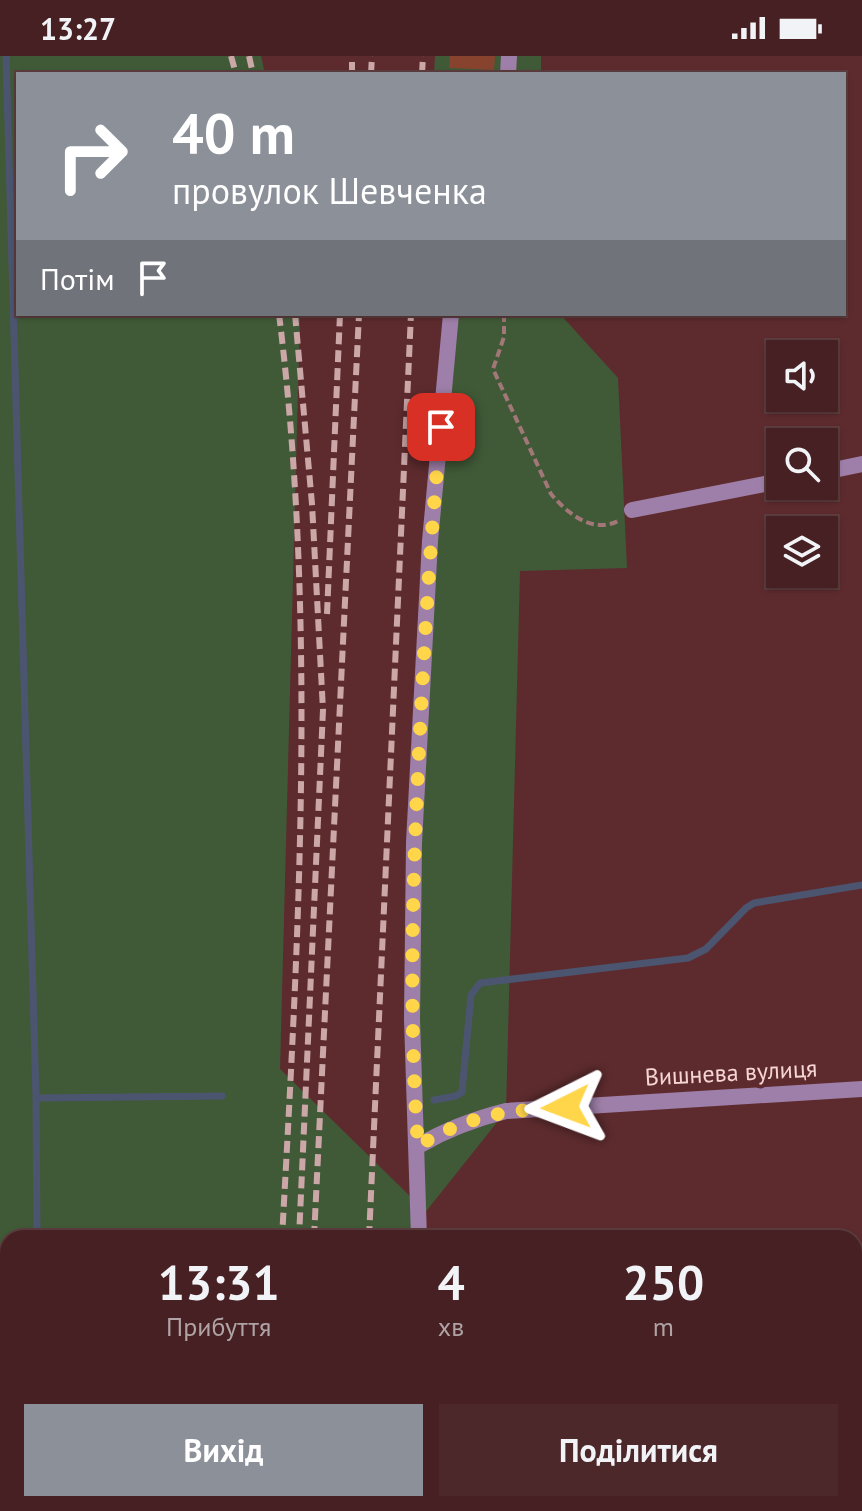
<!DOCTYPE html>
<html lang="uk">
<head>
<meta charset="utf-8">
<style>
	body { margin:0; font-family:"PT Sans",sans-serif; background:#4d282a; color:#f1f3f6; height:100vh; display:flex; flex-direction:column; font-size:30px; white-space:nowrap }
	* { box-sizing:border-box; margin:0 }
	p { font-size:26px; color:#b0a3a5 }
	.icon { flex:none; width:44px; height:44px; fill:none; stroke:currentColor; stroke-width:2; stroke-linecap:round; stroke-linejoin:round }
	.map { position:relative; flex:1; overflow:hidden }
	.details { position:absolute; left:0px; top:1174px; width:862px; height:282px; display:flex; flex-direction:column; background:#462022; border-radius:24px 24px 0 0; box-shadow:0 2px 6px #0004,0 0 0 2px #5e3e40 }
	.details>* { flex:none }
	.banner { position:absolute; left:16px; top:16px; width:830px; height:244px; border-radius:0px; box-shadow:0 2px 6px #0004,0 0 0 2px #5e3e40; background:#8c9099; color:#fff; overflow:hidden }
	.tools { position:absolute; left:766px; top:284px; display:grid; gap:16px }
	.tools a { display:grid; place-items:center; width:72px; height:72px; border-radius:0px; background:#462022; box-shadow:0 2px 6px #0004,0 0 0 2px #5e3e40; font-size:40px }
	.pin { position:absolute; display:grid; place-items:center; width:68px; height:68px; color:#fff; margin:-34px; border-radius:16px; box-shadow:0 4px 12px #0006 }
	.me { position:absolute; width:88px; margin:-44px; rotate:267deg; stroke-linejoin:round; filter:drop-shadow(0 0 6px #0008) }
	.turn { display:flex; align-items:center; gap:28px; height:168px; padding:0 24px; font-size:36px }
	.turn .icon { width:104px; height:104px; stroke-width:2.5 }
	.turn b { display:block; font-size:56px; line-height:68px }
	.then { display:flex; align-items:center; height:76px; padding:0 24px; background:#0003; gap:16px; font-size:30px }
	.eta { display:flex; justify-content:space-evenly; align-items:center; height:136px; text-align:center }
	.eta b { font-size:48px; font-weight:700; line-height:56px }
	.cta { display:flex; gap:16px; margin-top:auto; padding:16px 24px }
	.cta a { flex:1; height:92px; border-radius:0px; background:#8c9099; color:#fff; font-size:32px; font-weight:700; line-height:92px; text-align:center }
	.cta a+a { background:#4d282a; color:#f1f3f6 }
	.status { display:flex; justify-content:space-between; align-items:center; height:56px; padding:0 40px; background:#462022; direction:ltr }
	.status svg { height:22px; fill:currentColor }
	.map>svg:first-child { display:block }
</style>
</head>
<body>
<div class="status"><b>13:27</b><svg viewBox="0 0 49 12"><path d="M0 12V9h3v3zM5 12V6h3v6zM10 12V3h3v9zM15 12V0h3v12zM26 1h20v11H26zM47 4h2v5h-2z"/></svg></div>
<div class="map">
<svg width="862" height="1455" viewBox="0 0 862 1455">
	<rect width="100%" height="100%" fill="#5d2b2e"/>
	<path fill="#405a37" d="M0 0H261L265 18H18V258H300L280 1013 418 1148 414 787 451 258H560L618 322 627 512 520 515 506 1055 420 1163 418 1182H8V1448H405L404 1455H0Z
		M435 0H541V18H434Z"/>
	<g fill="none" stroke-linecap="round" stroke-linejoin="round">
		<path stroke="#4c5570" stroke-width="7" d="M6 0 36 1042 37 1182
			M36 1042 222 1040
			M434 1044 456 1040 462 1036 471 939 480 927 688 902 706 893 746 852 754 847 862 829
			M40 1448V1455"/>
	</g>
	<path fill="#87432e" d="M450 0H495L494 14 449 12Z"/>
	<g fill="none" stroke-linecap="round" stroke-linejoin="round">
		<path stroke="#a17778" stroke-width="4" stroke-dasharray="8 4" stroke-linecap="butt" d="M504 258V281L493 313 551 438C567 457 592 478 618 465"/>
		<path stroke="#9e7fa9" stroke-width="16" d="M508 18 509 0
			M824 416 862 408
			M632 454 780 425
			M418 1090C447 1073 474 1063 506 1055L862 1033
			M419 1182 412 963 414 787 430 485 451 258
			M854 1377 862 1376
			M405 1455 406 1448"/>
		<path stroke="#cca7a8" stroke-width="6" stroke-dasharray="12 6" stroke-linecap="butt" d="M231 0 236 18
			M249 0 253 18
			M352 18V0
			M371 18 372 0
			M422 18 423 0
			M279 258C317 564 299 875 282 1182
			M295 258 312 448 323 654 299 1182
			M327 558 340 258
			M314 1182 359 258
			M369 1182 411 258
			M267 1455V1448
			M285 1455V1448
			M300 1455 301 1448
			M357 1455V1448"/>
	</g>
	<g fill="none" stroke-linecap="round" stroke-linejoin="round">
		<path stroke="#ffd54a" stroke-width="14" stroke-dasharray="0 25.2" d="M441 371C431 473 425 574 420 675 413 813 408 952 418 1090 471 1058 505 1055 566 1051"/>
	</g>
	<g text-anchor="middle" stroke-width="8" stroke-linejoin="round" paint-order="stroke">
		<g font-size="24" fill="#f6d5d5" stroke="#5d2b2e">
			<text transform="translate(731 1017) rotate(-3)" y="8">Вишнева вулиця</text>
		</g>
	</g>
</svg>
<div class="tools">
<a><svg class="icon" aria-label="sound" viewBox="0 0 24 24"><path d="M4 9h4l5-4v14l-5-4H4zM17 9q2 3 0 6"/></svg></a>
<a><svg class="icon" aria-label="search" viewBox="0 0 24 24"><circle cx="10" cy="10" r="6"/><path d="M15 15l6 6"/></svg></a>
<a><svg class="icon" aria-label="layers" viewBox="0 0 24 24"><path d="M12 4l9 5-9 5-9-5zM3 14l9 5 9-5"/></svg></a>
</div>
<div class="pin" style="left:441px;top:371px;background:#d93025"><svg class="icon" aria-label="arrive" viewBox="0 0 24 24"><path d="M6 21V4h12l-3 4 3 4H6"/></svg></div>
<svg class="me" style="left:566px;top:1051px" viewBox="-20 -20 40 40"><path d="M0-17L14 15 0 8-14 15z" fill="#ffd54a" stroke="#fff" stroke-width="4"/></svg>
<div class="banner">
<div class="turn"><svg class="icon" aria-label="right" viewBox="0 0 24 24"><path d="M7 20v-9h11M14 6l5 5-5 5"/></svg><div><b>40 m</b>провулок Шевченка</div></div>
<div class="then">Потім<svg class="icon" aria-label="arrive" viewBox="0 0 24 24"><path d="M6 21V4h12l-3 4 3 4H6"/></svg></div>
</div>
<section class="details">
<div class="eta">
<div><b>13:31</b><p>Прибуття</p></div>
<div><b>4</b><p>хв</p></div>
<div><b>250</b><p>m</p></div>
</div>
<div class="cta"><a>Вихід</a><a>Поділитися</a></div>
</section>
</div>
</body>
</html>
